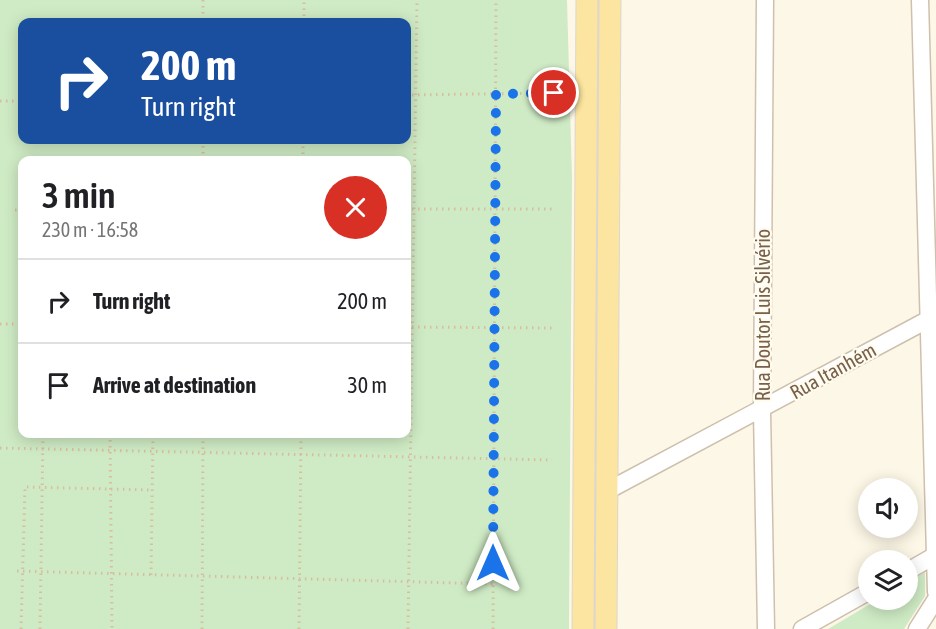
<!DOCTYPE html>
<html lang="en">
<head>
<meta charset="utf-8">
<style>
	body { margin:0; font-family:"Asap Condensed",sans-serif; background:#f6f6f6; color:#202124; height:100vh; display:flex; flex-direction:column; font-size:22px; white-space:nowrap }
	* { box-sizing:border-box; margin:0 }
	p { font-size:20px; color:#757577 }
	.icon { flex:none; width:33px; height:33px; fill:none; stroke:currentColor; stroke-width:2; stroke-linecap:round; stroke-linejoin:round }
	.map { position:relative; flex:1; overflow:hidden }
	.sheet { position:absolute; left:18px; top:156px; width:393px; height:282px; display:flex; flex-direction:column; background:#fff; border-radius:12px; box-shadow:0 3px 15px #0003 }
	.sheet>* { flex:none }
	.guide { position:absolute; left:18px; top:18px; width:393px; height:126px; border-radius:12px; box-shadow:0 3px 15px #0003; background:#1a4fa0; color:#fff; overflow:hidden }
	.controls { position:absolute; left:858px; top:478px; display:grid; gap:12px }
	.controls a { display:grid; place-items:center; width:60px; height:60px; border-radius:50%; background:#fff; box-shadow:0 3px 15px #0003; font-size:30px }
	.pin { position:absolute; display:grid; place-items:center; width:51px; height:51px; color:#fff; margin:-26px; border:3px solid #fff; border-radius:50%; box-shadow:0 2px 6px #0007 }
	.me { position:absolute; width:66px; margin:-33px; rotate:0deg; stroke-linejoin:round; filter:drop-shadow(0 0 4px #0008) }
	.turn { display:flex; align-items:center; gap:21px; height:126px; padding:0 24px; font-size:27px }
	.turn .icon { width:78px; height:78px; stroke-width:2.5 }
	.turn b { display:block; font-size:42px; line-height:51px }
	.round { display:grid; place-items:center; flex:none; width:63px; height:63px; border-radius:32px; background:#f6f6f6 }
	.overview { display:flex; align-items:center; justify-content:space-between; height:102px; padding:0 24px }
	h1 { font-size:36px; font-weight:600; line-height:45px }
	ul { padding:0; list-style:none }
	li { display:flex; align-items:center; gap:18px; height:84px; padding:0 24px; border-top:2px solid #e0e0e0 }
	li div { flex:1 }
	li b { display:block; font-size:22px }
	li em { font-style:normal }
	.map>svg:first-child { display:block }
</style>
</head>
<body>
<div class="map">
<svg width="936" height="629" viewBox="0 0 936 629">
	<rect width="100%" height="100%" fill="#fdf7e7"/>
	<path fill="#cfebc5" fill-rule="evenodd" d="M0 0H567L572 178 569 629H0ZM22 22H406V140H22ZM22 160H406V434H22Z
		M925 572V596L904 629H828L877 600H908V582Z"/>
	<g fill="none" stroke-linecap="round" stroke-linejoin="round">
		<defs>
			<path id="minor" d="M765 0 762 411 766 629
				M920 0 936 592
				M607 491 931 318
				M908 571 934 556
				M802 629 868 592
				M917 629 936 599"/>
			<path id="major" d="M583 629 587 0
				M606 629 610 0"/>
		</defs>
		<use href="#minor" stroke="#cfc0ad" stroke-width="19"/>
		<use href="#major" stroke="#dcd6d0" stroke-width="23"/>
		<path stroke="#d8bea1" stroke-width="3" stroke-dasharray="1.5 4.5" stroke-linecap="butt" d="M203 0V22
			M304 22V0
			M406 95 554 93
			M0 101H22
			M203 140V160
			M303 160V140
			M406 209H555
			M15 210H22
			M0 324H22
			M406 327 556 328
			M110 434 112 629
			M0 448 552 460
			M17 571 493 584
			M151 575 153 434
			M21 629 25 487 152 490
			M40 629 43 434
			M202 629 203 434
			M299 629 301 434
			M408 629 417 0
			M493 629 496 0"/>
		<use href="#minor" stroke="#fff" stroke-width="16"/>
		<use href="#major" stroke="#fbe5a0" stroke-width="21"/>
	</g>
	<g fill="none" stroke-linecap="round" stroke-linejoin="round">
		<path stroke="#1a73e8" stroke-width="10" stroke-dasharray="0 18" d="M493 563 496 94 554 93"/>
	</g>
	<g text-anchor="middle" stroke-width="4.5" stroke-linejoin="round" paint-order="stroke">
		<g font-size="20" fill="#77614b" stroke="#fffbee">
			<text transform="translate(763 315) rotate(-90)" y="7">Rua Doutor Luis Silvério</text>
			<text transform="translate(833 371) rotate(-29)" y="7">Rua Itanhém</text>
		</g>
	</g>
</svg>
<div class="controls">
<a><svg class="icon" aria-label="sound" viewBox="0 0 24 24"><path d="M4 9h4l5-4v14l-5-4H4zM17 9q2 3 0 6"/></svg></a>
<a><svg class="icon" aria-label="layers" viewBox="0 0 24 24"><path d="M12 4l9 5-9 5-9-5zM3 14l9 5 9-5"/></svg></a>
</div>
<div class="pin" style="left:554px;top:93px;background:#d93025"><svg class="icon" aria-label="arrive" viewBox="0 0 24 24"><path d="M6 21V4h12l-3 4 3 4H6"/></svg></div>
<svg class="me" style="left:493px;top:563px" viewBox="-20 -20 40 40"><path d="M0-17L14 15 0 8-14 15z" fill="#1a73e8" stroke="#fff" stroke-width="4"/></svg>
<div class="guide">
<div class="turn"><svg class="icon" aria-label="right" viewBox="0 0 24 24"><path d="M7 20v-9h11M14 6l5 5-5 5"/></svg><div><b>200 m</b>Turn right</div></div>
</div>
<section class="sheet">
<div class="overview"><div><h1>3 min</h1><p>230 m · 16:58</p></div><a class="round" style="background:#d93025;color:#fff"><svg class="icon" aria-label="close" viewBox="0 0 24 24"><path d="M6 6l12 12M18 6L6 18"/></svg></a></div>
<ul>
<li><svg class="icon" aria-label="right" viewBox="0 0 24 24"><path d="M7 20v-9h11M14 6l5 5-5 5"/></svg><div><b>Turn right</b></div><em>200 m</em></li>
<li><svg class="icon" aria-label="arrive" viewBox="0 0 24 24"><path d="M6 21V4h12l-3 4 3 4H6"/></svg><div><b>Arrive at destination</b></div><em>30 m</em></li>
</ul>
</section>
</div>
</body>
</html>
